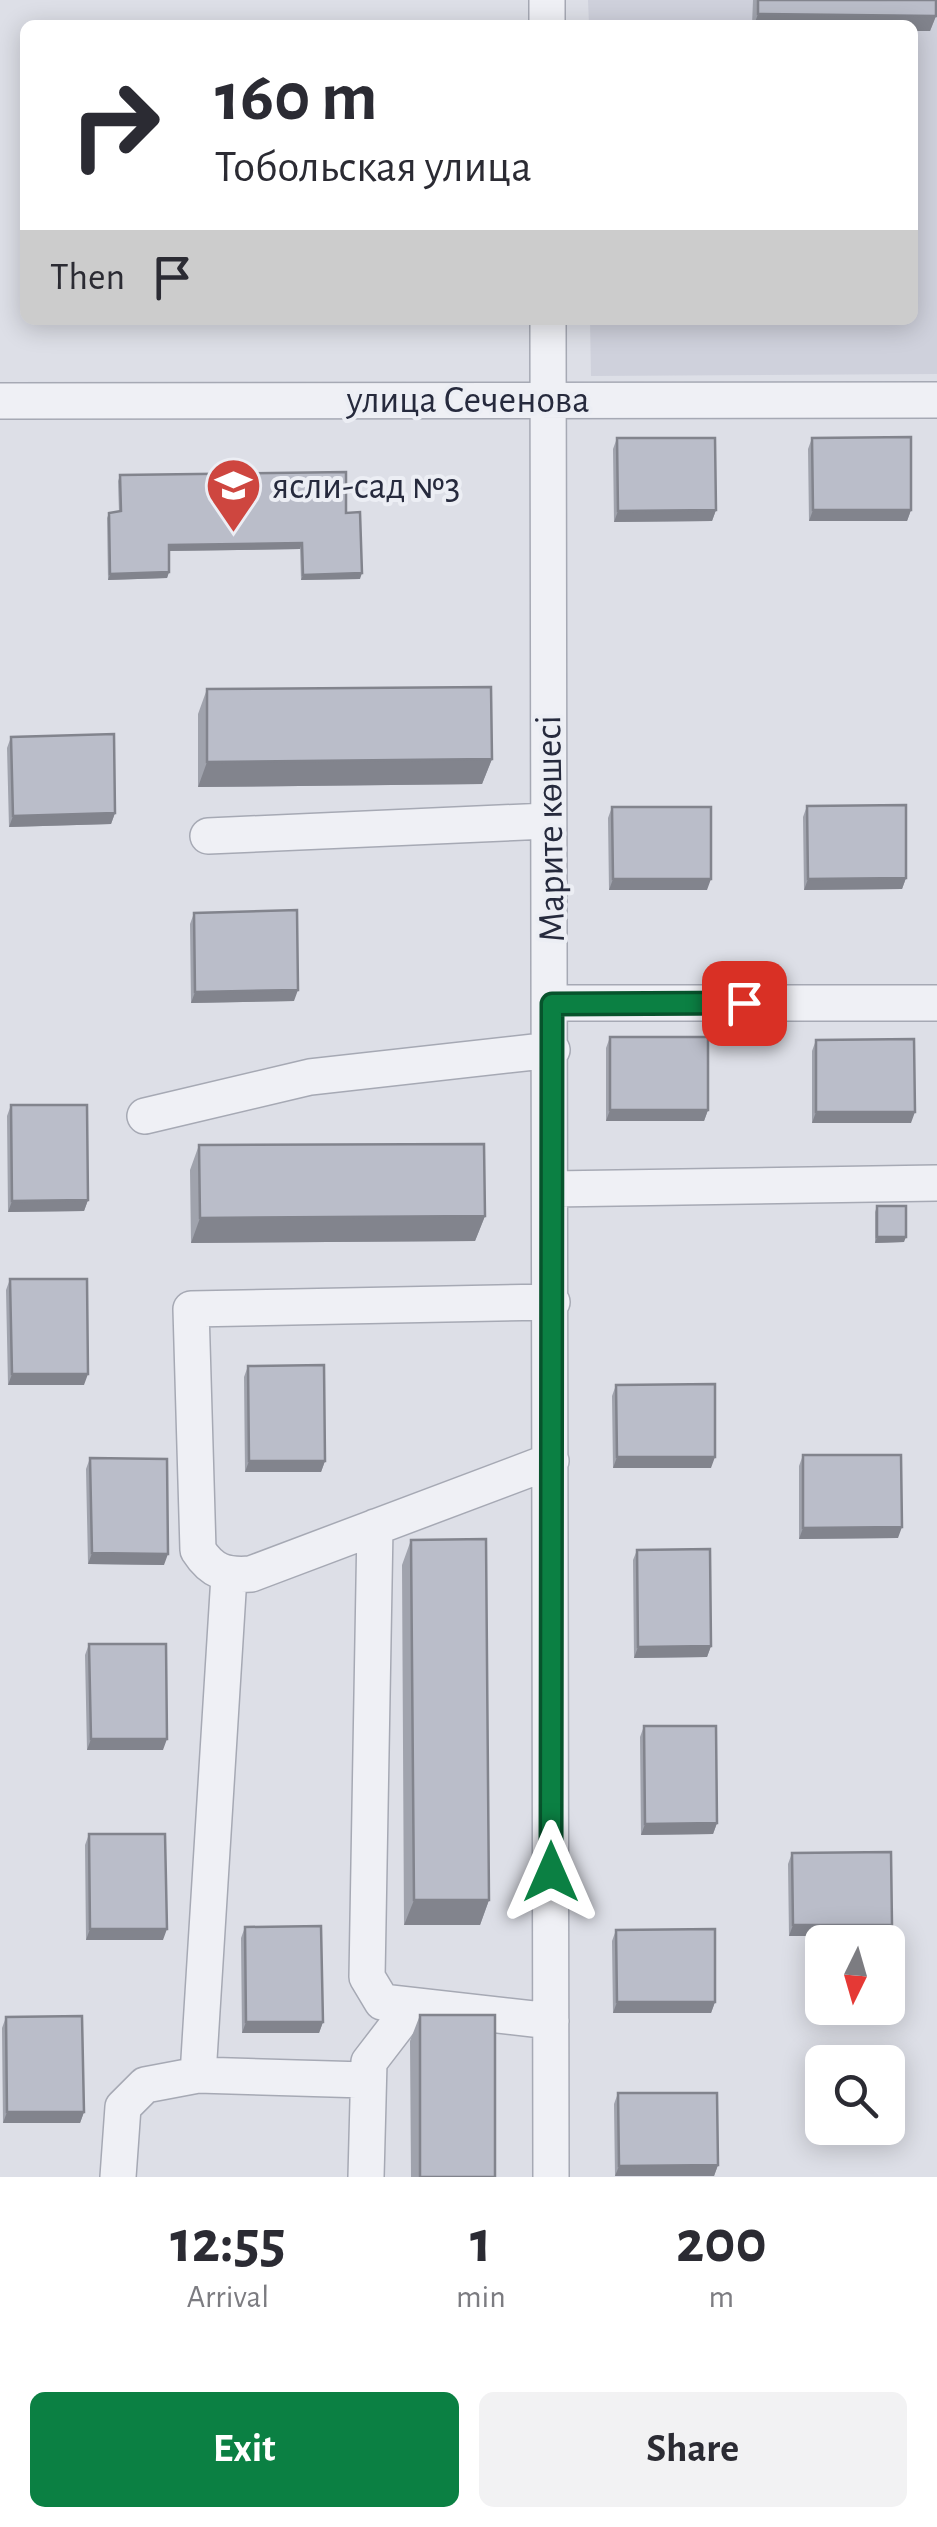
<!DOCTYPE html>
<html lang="en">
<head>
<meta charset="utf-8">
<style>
	body { margin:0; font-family:"Alegreya Sans",sans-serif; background:#f2f2f3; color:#2b2b33; height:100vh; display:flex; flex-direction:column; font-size:38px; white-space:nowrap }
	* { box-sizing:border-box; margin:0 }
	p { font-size:32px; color:#7c7c81 }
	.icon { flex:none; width:55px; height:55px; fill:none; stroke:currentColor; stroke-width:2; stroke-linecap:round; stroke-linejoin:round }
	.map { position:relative; height:2177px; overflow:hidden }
	.drawer { display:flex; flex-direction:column; background:#fff; flex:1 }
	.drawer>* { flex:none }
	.banner { position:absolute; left:20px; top:20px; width:898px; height:305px; border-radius:15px; box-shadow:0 5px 25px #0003; background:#fff; color:#2b2b33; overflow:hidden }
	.needle { width:65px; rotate:185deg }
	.tools { position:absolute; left:805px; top:1925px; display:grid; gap:20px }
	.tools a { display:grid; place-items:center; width:100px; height:100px; border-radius:15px; background:#fff; box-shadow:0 5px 25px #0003; font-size:50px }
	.pin { position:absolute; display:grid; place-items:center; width:85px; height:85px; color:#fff; margin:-42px; border-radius:20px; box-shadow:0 5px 15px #0006 }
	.me { position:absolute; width:110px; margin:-55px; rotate:0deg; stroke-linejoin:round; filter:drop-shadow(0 0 8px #0008) }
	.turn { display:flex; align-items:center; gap:35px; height:210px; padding:0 30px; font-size:45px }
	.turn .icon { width:130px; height:130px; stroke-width:2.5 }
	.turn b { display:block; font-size:70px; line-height:85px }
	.then { display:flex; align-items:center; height:95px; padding:0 30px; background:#0003; gap:20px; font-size:38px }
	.eta { display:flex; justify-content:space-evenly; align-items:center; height:170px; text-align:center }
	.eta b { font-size:60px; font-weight:700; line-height:70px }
	.button { display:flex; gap:20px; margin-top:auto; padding:20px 30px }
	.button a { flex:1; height:115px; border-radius:15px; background:#0b8043; color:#fff; font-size:40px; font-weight:700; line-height:115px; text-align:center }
	.button a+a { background:#f2f2f3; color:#2b2b33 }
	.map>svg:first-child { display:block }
</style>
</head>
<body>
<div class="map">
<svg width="937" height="2177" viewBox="0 0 937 2177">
	<rect width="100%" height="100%" fill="#dddfe7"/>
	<path fill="#cfd1dc" d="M588 0H937V374L591 376 590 320H912V25H589Z"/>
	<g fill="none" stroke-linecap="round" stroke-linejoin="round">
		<defs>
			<path id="minor" d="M547 0V25
				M548 320 551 2177
				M0 401 937 400
				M208 836 547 821
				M552 1003H937
				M145 1116 310 1077 552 1050
				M552 1189 937 1183
				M551 1461 251 1574C226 1576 212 1572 198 1550L191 1309 552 1302
				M375 1527 367 1977 382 2002 551 2021
				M198 2075 229 1576
				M118 2177 123 2107 145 2085 198 2075 365 2080
				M366 2177 369 2062 412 2006"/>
		</defs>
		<use href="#minor" stroke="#a6a9b4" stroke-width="38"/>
		<use href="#minor" stroke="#eff0f5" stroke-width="35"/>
	</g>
	<path fill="#a0a3ad" d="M753 0H936V16L930 31H912V25H752Z
		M617 438 716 510 712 521 614 522 613 449Z
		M812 438 911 510 907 521H809L808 449Z
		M120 475 346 513 360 579 301 580 300 549 169 551V572L167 578 108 580 107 518 109 513 119 512 118 481Z
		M207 689 492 759 482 784 198 787V714Z
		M11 737 115 813 111 824 9 827 7 748Z
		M807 806 906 878 902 889 804 890 803 817Z
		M612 807 707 890H609L608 818Z
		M194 913 294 1001 191 1003 190 924Z
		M610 1037 708 1110 704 1121H606V1048Z
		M816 1040 911 1123H812V1051Z
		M11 1105 88 1200 84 1211 8 1212 7 1116Z
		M199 1145 485 1216 475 1241 191 1243 190 1170Z
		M877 1206 904 1242 875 1243V1212Z
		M10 1279 84 1385H8L6 1290Z
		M248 1366 325 1461 321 1472H245L244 1377Z
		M616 1385 711 1468H613L612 1396Z
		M803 1455 898 1538 799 1539V1466Z
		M90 1458 164 1565 88 1564 86 1469Z
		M411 1540 489 1900 480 1925H404L402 1565Z
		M637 1550 711 1646 707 1657 634 1658 633 1560Z
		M89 1644 163 1750H87L85 1655Z
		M644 1726 717 1823 713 1834 641 1835 640 1737Z
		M89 1834 163 1940H86L85 1845Z
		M792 1853 888 1936H789L788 1864Z
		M245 1927 323 2022 319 2033H242L241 1938Z
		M616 1930 715 2002 711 2013H613L612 1941Z
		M420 2015 495 2177H411L410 2041Z
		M6 2017 84 2112 80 2123H3L2 2028Z
		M618 2093 718 2165 714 2176H615L614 2104Z"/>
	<path fill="#82848d" d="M758 14 936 16 930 31H912V25H754Z
		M716 510 712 521 614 522 618 511Z
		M813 510H911L907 521H809Z
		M302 543 300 549 167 551 169 545Z
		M169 572 167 578 108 580 110 574Z
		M362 573 360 579 301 580 303 575Z
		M492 759 482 784 198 787 207 762Z
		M115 813 111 824 9 827 13 816Z
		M906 878 902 889 804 890 808 879Z
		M613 879H711L707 890H609Z
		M298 990 294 1001 191 1003 195 992Z
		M610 1110H708L704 1121H606Z
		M816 1112H915L911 1123H812Z
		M88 1200 84 1211 8 1212 12 1201Z
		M485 1216 475 1241 191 1243 200 1218Z
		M877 1237H906L904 1242 875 1243Z
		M12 1374H88L84 1385H8Z
		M617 1457H715L711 1468H613Z
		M249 1461H325L321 1472H245Z
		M902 1527 898 1538 799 1539 803 1528Z
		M92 1553 168 1554 164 1565 88 1564Z
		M711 1646 707 1657 634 1658 638 1647Z
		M91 1739H167L163 1750H87Z
		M717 1823 713 1834 641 1835 645 1824Z
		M414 1900H489L480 1925H404Z
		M793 1925H892L888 1936H789Z
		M90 1929H167L163 1940H86Z
		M617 2002H715L711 2013H613Z
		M246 2022H323L319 2033H242Z
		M7 2112H84L80 2123H3Z
		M718 2165 714 2176H615L619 2166Z"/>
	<path fill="#babdc9" stroke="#82848d" stroke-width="2.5" d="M758 0H936V16L758 14Z
		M911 437V510H813L812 438Z
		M617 438H715L716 510 618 511Z
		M346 472V513L360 512 362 573 303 575 302 543 169 545V572L110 574 109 513 121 511 120 475Z
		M491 687 492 759 207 762V689Z
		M114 734 115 813 13 816 11 737Z
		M906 805V878L808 879 807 806Z
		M612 807H711V879H613Z
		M297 910 298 990 195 992 194 913Z
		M610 1037H708V1110H610Z
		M914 1039 915 1112H816V1040Z
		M11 1105H87L88 1200 12 1201Z
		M484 1144 485 1216 200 1218 199 1145Z
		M877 1206H906V1237H877Z
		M10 1279H87L88 1374H12Z
		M324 1365 325 1461H249L248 1366Z
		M715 1384V1457H617L616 1385Z
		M803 1455H901L902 1527 803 1528Z
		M90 1458 167 1459 168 1554 92 1553Z
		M486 1539 489 1900H414L411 1540Z
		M710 1549 711 1646 638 1647 637 1550Z
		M89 1644H166L167 1739H91Z
		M644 1726H716L717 1823 645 1824Z
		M89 1834H165L167 1929H90Z
		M891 1852 892 1925H793L792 1853Z
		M321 1926 323 2022H246L245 1927Z
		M715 1929V2002H617L616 1930Z
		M420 2015H495V2177H420Z
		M82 2016 84 2112H7L6 2017Z
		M618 2093H717L718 2165 619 2166Z"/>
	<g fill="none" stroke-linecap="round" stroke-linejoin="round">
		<defs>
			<path id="route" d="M551 1872 552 1004 744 1003"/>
		</defs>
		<use href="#route" stroke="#07532c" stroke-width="25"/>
		<use href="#route" stroke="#0b8043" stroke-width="18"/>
	</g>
	<defs>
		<symbol id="school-pin" viewBox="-11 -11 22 30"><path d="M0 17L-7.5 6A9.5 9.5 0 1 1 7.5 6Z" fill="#ce463f" stroke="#eceef4"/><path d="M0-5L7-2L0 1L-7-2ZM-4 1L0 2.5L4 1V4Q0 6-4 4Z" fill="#fff"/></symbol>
	</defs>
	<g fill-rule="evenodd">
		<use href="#school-pin" x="202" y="454" width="63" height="86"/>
	</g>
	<g text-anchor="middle" stroke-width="8" stroke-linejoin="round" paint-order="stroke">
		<g font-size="38" fill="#262a3d" stroke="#eceef4">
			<text x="468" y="412">улица Сеченова</text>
			<text transform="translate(549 829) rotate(-91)" y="13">Марите көшесі</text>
		</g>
		<g font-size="38" fill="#262a3d" stroke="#eceef4" text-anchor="start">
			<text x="272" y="498">ясли-сад №3</text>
		</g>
	</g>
</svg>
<div class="tools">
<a><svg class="needle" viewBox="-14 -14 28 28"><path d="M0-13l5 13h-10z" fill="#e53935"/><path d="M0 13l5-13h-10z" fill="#7c7c81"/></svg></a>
<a><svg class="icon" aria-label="search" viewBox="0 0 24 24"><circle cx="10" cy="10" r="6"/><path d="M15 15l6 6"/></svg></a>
</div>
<div class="pin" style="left:744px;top:1003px;background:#d93025"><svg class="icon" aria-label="arrive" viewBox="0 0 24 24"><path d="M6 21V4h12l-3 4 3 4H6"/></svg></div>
<svg class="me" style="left:551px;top:1872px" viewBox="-20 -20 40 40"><path d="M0-17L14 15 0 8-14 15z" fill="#0b8043" stroke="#fff" stroke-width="4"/></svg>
<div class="banner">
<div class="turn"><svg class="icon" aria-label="right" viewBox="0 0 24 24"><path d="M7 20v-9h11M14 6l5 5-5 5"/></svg><div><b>160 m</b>Тобольская улица</div></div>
<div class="then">Then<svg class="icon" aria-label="arrive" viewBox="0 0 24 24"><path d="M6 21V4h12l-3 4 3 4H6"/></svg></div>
</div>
</div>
<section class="drawer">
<div class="eta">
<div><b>12:55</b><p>Arrival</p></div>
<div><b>1</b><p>min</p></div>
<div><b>200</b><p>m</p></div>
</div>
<div class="button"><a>Exit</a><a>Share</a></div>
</section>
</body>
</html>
